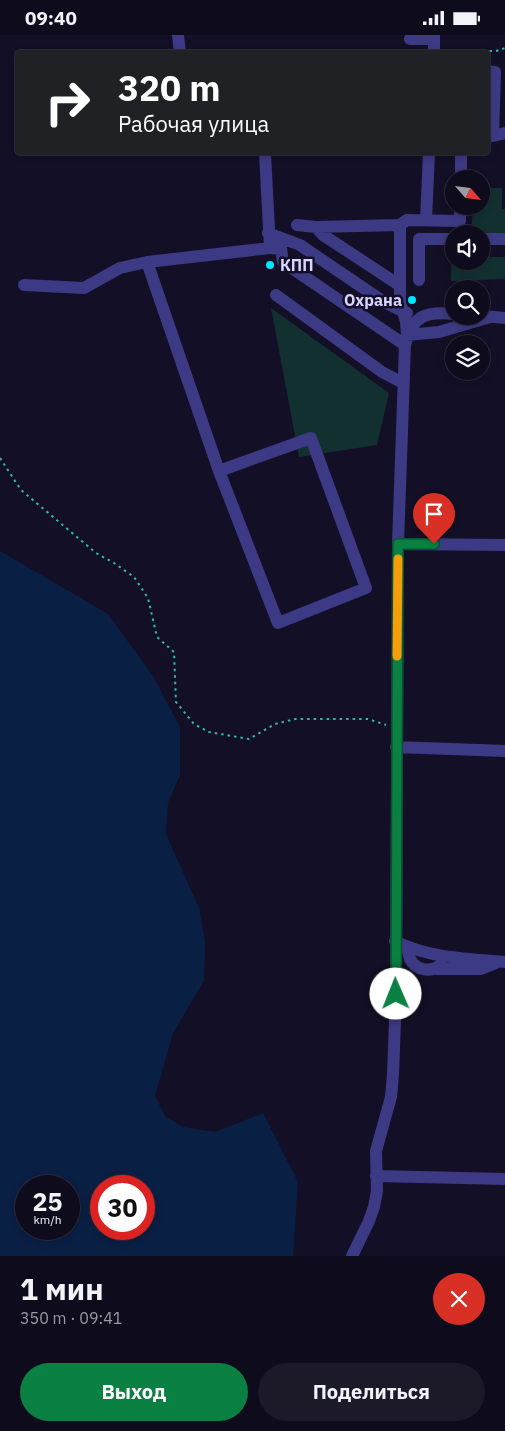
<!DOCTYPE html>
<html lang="ru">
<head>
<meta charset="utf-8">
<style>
	body { margin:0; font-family:"IBM Plex Sans",sans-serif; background:#1c1929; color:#f1f3f6; height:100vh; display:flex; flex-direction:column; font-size:19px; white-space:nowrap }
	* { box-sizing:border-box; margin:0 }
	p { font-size:16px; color:#9b9ba3 }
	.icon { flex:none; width:28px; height:28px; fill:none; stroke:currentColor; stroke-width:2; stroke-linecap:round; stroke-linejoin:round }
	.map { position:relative; height:1221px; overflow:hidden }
	.drawer { display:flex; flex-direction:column; background:#0e0b1c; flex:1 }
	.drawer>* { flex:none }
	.guide { position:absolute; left:15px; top:15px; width:475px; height:105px; border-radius:5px; box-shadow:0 2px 8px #0003,0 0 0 1px #2e2b3b; background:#202124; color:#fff; overflow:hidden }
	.needle { width:32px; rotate:118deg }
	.controls { position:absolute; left:445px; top:135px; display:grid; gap:10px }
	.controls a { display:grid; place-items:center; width:45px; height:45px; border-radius:50%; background:#0e0b1c; box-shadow:0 2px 8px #0003,0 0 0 1px #2e2b3b; font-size:25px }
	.speed { position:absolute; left:15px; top:1140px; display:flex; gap:10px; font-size:25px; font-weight:700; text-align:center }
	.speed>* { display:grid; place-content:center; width:65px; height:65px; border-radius:50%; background:#0e0b1c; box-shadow:0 2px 8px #0003,0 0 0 1px #2e2b3b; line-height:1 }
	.speed small { font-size:12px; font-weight:400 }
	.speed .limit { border:8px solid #d22; background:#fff; color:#111 }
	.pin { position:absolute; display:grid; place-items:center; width:42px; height:42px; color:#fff; margin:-51px -21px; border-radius:50% 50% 50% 0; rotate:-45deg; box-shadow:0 0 5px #0007 }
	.pin .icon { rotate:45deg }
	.me { position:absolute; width:55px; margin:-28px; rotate:359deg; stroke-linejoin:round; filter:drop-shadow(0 0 4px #0008) }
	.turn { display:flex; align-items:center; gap:18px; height:105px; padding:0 20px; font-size:22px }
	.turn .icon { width:65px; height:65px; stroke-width:2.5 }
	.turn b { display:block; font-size:35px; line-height:42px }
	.round { display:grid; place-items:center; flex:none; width:52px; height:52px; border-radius:26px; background:#1c1929 }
	.head { display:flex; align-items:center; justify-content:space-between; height:85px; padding:0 20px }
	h1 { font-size:30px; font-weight:800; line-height:38px }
	.button { display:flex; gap:10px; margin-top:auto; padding:10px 20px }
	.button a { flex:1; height:58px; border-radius:30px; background:#0b8043; color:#fff; font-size:20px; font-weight:800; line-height:58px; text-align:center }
	.button a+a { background:#1c1929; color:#f1f3f6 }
	.status { display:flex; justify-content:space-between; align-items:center; height:35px; padding:0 25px; background:#0e0b1c; direction:ltr }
	.status svg { height:14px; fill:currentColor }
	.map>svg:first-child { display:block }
</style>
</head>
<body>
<div class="status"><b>09:40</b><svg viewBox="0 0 49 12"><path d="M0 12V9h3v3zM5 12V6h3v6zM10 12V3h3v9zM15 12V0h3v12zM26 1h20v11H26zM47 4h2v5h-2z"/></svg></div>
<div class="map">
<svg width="505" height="1221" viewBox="0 0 505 1221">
	<rect width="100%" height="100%" fill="#130f26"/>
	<path fill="#12302f" d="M481 153H502V174H505V201L471 199 473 171H481Z
		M452 207H454V226H481V222H505V244L451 246Z
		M271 273 389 358 377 410 299 422Z"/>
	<path fill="#0a1f44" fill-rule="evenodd" d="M0 516 108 579 153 641 180 692V740L168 768 166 799 199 873 205 907 204 946 173 998 155 1061 165 1081 183 1092 215 1097 263 1078 298 1147 293 1221H0ZM26 1151H69V1194H26ZM101 1151H144V1194H101Z"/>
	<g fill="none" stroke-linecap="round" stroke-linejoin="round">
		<path stroke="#2fb8b0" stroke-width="2" stroke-dasharray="2.5 4" stroke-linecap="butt" d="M444 15 496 16 505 13
			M0 423 21 455 96 518 114 528 134 542 148 563 157 602 174 617 176 667 194 689 209 697 249 704 275 689 295 684H368L386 690"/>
		<path stroke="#3d3a85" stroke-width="12" d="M178 0 180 18
			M410 4H434
			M434 18V0
			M488 36 495 37 493 101 505 98
			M265 118 270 213 281 214 283 227 405 310
			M461 144V118
			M426 185 429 118
			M297 190 316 192 400 190
			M316 192 323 200 399 250
			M268 198 300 210 384 267 407 278
			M481 204H505
			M419 245V204H454
			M24 250 84 253 120 233 147 227
			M276 260 382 337 403 348
			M483 281 505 283
			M407 300 406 286 400 268V190L407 185 460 186V171
			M407 300 439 297 490 282
			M219 436 278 588 366 553 311 403 219 436 147 227 270 213
			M398 509 505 510
			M396 712 505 716
			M395 906C428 923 468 924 505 927
			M407 912C408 916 409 920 410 924 416 936 432 938 441 929
			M436 934H481L496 928
			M376 1141 505 1144
			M352 1221 369 1186 374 1172 377 1156 376 1116 391 1062 393 1039 396 959 398 509 405 310C412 281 425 276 454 279"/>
	</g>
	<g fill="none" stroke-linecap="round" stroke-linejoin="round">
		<defs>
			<path id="route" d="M396 959 398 509H434"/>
		</defs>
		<use href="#route" stroke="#07532c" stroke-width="12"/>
		<use href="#route" stroke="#0b8043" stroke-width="9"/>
		<path stroke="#f59e0b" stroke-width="9" d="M397 621 398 524"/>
	</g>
	<g fill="#00e5ff" stroke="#130f26" stroke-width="2">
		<circle cx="270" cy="230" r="5"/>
		<circle cx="412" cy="265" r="5"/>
	</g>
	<g text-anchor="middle" stroke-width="5" stroke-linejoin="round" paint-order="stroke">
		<g font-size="16" font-weight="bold" fill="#d9d4ff" stroke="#130f26" text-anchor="start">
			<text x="280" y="236">КПП</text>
			<text x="402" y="271" text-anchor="end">Охрана</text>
		</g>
	</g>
</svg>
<div class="controls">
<a><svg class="needle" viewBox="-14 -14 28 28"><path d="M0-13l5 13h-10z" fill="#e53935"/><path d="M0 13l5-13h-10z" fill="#9b9ba3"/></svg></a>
<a><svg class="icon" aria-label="sound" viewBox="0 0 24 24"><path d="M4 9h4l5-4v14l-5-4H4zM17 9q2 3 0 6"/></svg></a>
<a><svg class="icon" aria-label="search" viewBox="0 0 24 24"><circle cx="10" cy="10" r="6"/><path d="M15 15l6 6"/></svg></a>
<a><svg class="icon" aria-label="layers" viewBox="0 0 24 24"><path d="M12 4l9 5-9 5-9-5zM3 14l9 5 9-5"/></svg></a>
</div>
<div class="speed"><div>25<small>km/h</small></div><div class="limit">30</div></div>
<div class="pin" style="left:434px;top:509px;background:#d93025"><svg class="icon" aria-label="arrive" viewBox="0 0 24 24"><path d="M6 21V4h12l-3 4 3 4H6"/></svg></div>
<svg class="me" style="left:396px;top:959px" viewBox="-20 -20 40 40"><circle r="19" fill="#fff"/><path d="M0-13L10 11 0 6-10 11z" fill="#0b8043"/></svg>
<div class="guide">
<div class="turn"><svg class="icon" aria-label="right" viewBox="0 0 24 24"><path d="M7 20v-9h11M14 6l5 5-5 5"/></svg><div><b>320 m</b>Рабочая улица</div></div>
</div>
</div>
<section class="drawer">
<div class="head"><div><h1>1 мин</h1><p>350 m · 09:41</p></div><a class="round" style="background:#d93025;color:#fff"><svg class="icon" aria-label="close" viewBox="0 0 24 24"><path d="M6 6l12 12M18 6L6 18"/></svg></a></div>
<div class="button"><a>Выход</a><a>Поделиться</a></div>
</section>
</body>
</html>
